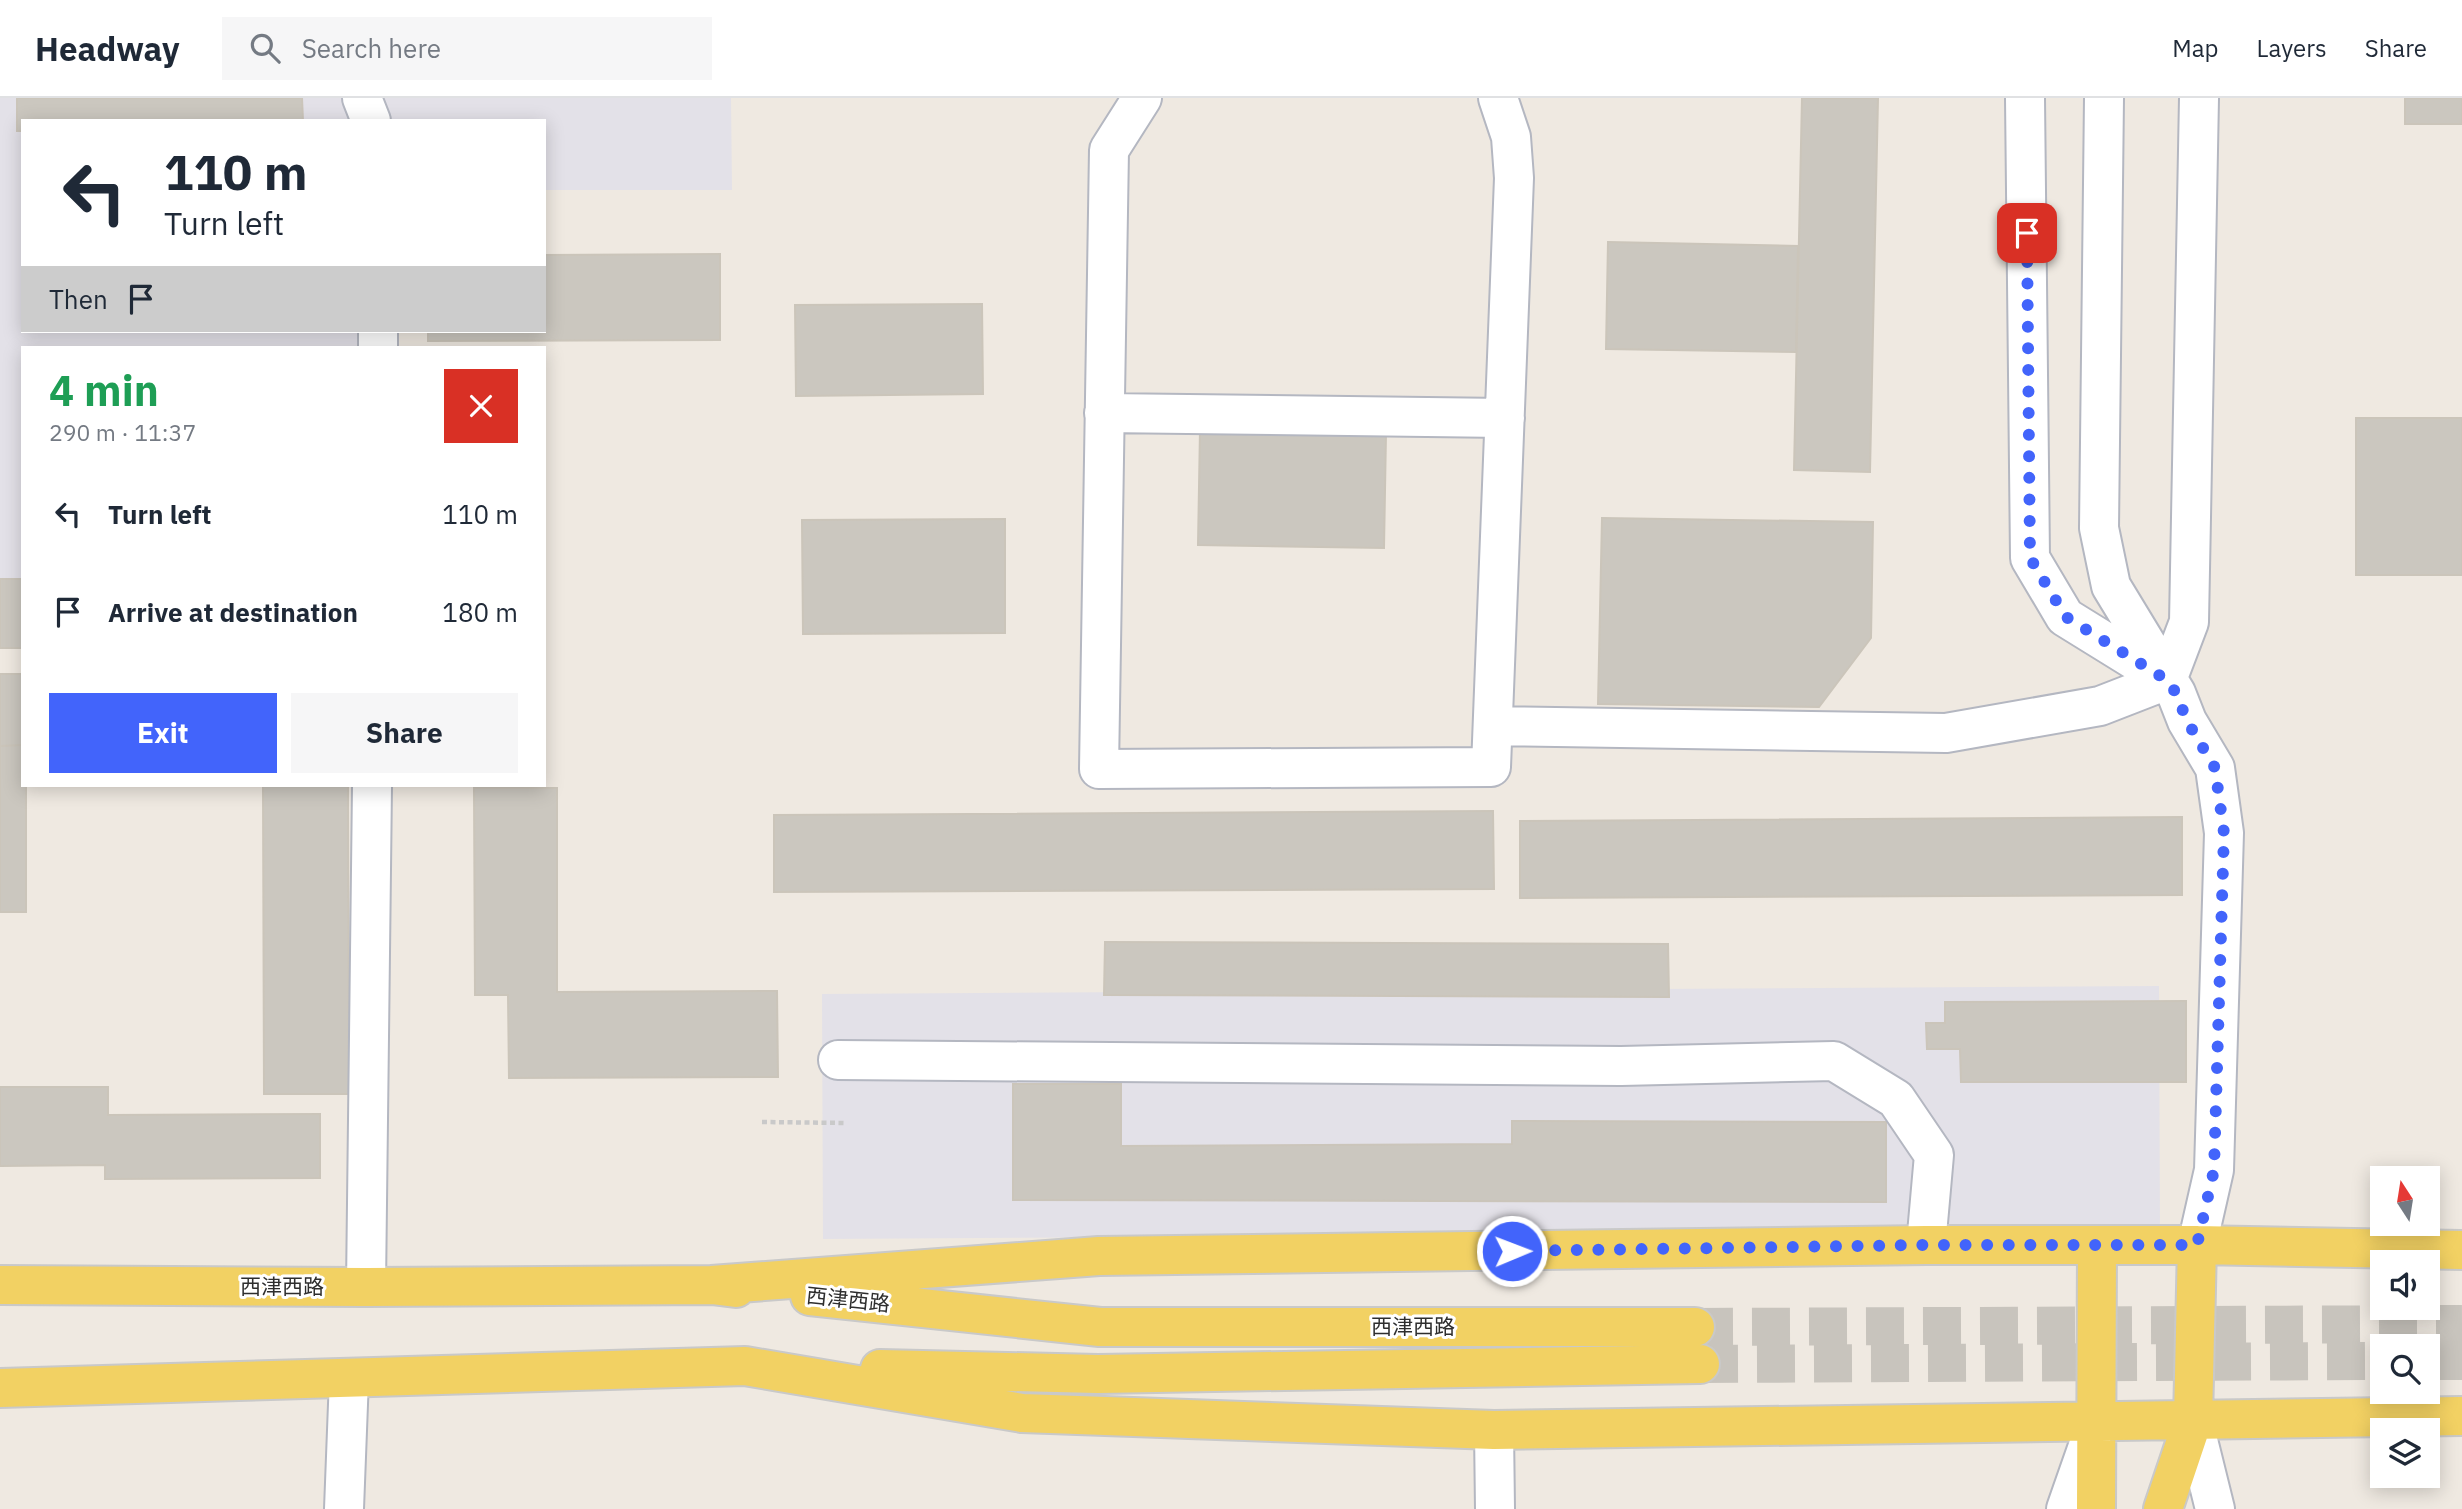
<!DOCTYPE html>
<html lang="en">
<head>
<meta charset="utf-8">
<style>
	body { margin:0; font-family:"IBM Plex Sans","Noto Sans SC",sans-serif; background:#f6f6f7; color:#1f2937; height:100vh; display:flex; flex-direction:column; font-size:26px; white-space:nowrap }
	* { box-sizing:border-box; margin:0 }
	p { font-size:23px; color:#747a83 }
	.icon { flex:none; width:38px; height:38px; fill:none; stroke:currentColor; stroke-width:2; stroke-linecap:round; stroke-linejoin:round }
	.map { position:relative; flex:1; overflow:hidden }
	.side { position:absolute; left:21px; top:248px; width:525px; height:441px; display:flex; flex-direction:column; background:#fff; border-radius:0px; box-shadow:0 4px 18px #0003 }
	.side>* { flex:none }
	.top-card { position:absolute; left:21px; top:21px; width:525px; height:214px; border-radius:0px; box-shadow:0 4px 18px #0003; background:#fff; color:#1f2937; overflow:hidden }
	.needle { width:46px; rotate:348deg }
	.fabs { position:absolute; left:2370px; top:1068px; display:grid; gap:14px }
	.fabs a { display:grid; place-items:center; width:70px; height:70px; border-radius:0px; background:#fff; box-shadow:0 4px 18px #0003; font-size:35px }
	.pin { position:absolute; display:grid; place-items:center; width:60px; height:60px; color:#fff; margin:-30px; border-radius:14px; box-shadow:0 4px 10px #0006 }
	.me { position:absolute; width:77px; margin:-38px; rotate:89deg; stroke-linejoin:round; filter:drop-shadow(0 0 5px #0008) }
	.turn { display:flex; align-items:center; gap:24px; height:147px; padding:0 28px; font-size:32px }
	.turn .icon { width:91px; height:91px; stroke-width:2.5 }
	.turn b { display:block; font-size:49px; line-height:60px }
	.then { display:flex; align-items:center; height:66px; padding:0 28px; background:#0003; gap:14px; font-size:26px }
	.round { display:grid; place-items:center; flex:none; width:74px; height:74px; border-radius:0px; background:#f6f6f7 }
	.head { display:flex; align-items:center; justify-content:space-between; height:119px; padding:0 28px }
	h1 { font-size:42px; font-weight:700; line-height:52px; color:#1e9e55 }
	.primary-button { display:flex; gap:14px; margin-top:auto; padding:14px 28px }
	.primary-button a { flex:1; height:80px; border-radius:0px; background:#4264fb; color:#fff; font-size:28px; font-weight:700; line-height:80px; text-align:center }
	.primary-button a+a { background:#f6f6f7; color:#1f2937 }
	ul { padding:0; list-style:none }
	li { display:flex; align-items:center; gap:21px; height:98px; padding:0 28px }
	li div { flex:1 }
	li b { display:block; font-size:26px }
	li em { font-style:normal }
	header { display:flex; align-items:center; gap:42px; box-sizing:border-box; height:98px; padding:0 35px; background:#fff; border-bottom:2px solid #e0e1e3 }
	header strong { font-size:33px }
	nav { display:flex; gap:38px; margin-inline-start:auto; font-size:24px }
	.search { width:490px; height:63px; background:#f6f6f7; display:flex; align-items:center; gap:18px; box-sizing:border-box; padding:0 24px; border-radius:0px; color:#747a83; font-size:26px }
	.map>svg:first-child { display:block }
</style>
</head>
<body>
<header>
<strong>Headway</strong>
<div class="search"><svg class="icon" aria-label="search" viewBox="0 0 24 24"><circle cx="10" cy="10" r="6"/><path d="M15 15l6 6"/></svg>Search here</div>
<nav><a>Map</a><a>Layers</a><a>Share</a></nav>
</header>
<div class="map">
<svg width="2462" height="1411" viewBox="0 0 2462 1411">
	<rect width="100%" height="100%" fill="#efe9e1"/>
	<path fill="#e3e1e8" d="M0 0H731L732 92H544V23H23V233H394V250H23V550H0Z
		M2159 888 2160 1133 823 1141 822 896Z"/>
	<path fill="#cbc7bf" stroke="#cbc5ba" stroke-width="2" d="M17 0H302L303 23H23V33H17Z
		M1802 0H1878L1870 374 1794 372Z
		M2405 0H2462V26H2405Z
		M1608 144 1798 148 1796 254 1606 251Z
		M720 156V242L428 243V233H544V157Z
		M982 206 983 296 796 298 795 207Z
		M2356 320H2462V477H2356Z
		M1200 332 1386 335 1384 450 1198 447Z
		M1602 420 1873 424 1871 540 1819 609 1598 606Z
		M1005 421V535L803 536 802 422Z
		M0 481H23V550H0Z
		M0 576H23V647L0 648Z
		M23 647V688H26V814H0V648Z
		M263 688H348L349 996H264Z
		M474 690H557V894L777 893 778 979 509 980 508 897H475Z
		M1493 713 1494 791 774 794V717Z
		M2182 719V797L1520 800V723Z
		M1105 844 1668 846 1669 899 1104 897Z
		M2186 903V984H1961L1960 951H1927L1926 925H1945V904Z
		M1013 986H1121V1048L1512 1046V1023L1886 1024V1104L1013 1102Z
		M0 989H108V1017L320 1016V1080L105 1081V1067L0 1068Z"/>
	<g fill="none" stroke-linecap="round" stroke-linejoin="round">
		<path stroke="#c8c4bd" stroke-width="38" stroke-dasharray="38 19" stroke-linecap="butt" d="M1695 1229 2462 1226
			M2427 1263H2462
			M1700 1266 2382 1263"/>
		<defs>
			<path id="minor" d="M362 0 371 23
				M1142 0 1109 52 1099 671 1491 669 1514 80 1511 39 1498 0
				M2025 0 2030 460 2065 519 2162 579
				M2104 0 2099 430 2111 488 2176 595 2187 623 2215 670 2224 735 2214 1072 2197 1147
				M378 250V233
				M1104 315 1505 320
				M1493 628 1946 635 2100 608 2167 582 2189 524 2199 0
				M838 962 1621 968 1834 963 1896 1001 1934 1057 1926 1147
				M366 1189 372 688
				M2193 1322 2215 1411
				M1494 1332 1495 1411
				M344 1411 349 1280
				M2066 1411 2094 1331"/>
			<path id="major" d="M0 1187 366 1189 712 1187 736 1190
				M712 1187 1099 1158 1926 1147H2197L2462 1152
				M810 1198 1100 1229H1695
				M880 1271 1098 1276 1700 1266
				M0 1290 745 1268 1022 1315 1494 1332 2462 1318
				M2096 1411 2097 1147
				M2163 1411 2193 1322 2197 1147"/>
		</defs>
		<use href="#minor" stroke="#b4b7c1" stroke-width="42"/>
		<use href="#major" stroke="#c9c9c9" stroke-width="42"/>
		<path stroke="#c9c9c9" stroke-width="4.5" stroke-dasharray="5 3.5" stroke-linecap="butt" d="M762 1024 846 1025"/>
		<use href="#minor" stroke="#fff" stroke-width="38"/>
		<use href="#major" stroke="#f2d163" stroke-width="38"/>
	</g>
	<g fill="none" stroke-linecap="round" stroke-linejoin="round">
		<path stroke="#4264fb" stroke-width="12" stroke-dasharray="0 21.6" d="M1512 1153 1926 1147H2197L2214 1072 2224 735 2215 670 2187 623 2176 595 2167 582 2066 519 2030 460 2027 135"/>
	</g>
	<g text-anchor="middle" stroke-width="6" stroke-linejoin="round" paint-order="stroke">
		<g font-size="21" fill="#2e2e2e" stroke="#fff">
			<text x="282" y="1196">西津西路</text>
			<text transform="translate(848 1202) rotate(6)" y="7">西津西路</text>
			<text x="1413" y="1236">西津西路</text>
		</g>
	</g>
</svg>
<div class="fabs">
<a><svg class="needle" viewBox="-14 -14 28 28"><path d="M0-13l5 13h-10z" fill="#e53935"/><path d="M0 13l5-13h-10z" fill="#747a83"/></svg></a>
<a><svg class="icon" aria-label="sound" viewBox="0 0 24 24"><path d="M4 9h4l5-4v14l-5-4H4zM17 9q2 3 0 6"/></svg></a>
<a><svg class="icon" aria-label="search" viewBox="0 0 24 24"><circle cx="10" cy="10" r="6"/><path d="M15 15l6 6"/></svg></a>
<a><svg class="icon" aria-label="layers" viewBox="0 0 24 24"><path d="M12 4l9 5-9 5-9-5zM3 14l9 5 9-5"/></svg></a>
</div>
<div class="pin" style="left:2027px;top:135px;background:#d93025"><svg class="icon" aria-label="arrive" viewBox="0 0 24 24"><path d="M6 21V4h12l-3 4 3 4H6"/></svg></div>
<svg class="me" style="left:1512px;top:1153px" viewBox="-20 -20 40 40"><circle r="17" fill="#4264fb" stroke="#fff" stroke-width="3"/><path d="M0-11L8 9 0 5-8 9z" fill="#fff"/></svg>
<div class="top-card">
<div class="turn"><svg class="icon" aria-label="left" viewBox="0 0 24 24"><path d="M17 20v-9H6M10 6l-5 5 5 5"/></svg><div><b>110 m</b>Turn left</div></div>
<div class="then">Then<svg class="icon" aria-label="arrive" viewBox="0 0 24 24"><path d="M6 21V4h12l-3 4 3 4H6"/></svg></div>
</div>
<section class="side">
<div class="head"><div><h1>4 min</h1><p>290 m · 11:37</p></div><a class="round" style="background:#d93025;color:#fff"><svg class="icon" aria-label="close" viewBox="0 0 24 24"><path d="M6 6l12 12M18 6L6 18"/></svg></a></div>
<ul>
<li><svg class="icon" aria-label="left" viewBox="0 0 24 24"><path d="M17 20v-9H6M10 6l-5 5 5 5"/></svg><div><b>Turn left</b></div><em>110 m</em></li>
<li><svg class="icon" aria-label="arrive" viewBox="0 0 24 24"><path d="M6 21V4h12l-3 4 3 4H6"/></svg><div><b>Arrive at destination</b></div><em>180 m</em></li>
</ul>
<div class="primary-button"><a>Exit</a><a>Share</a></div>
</section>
</div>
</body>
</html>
